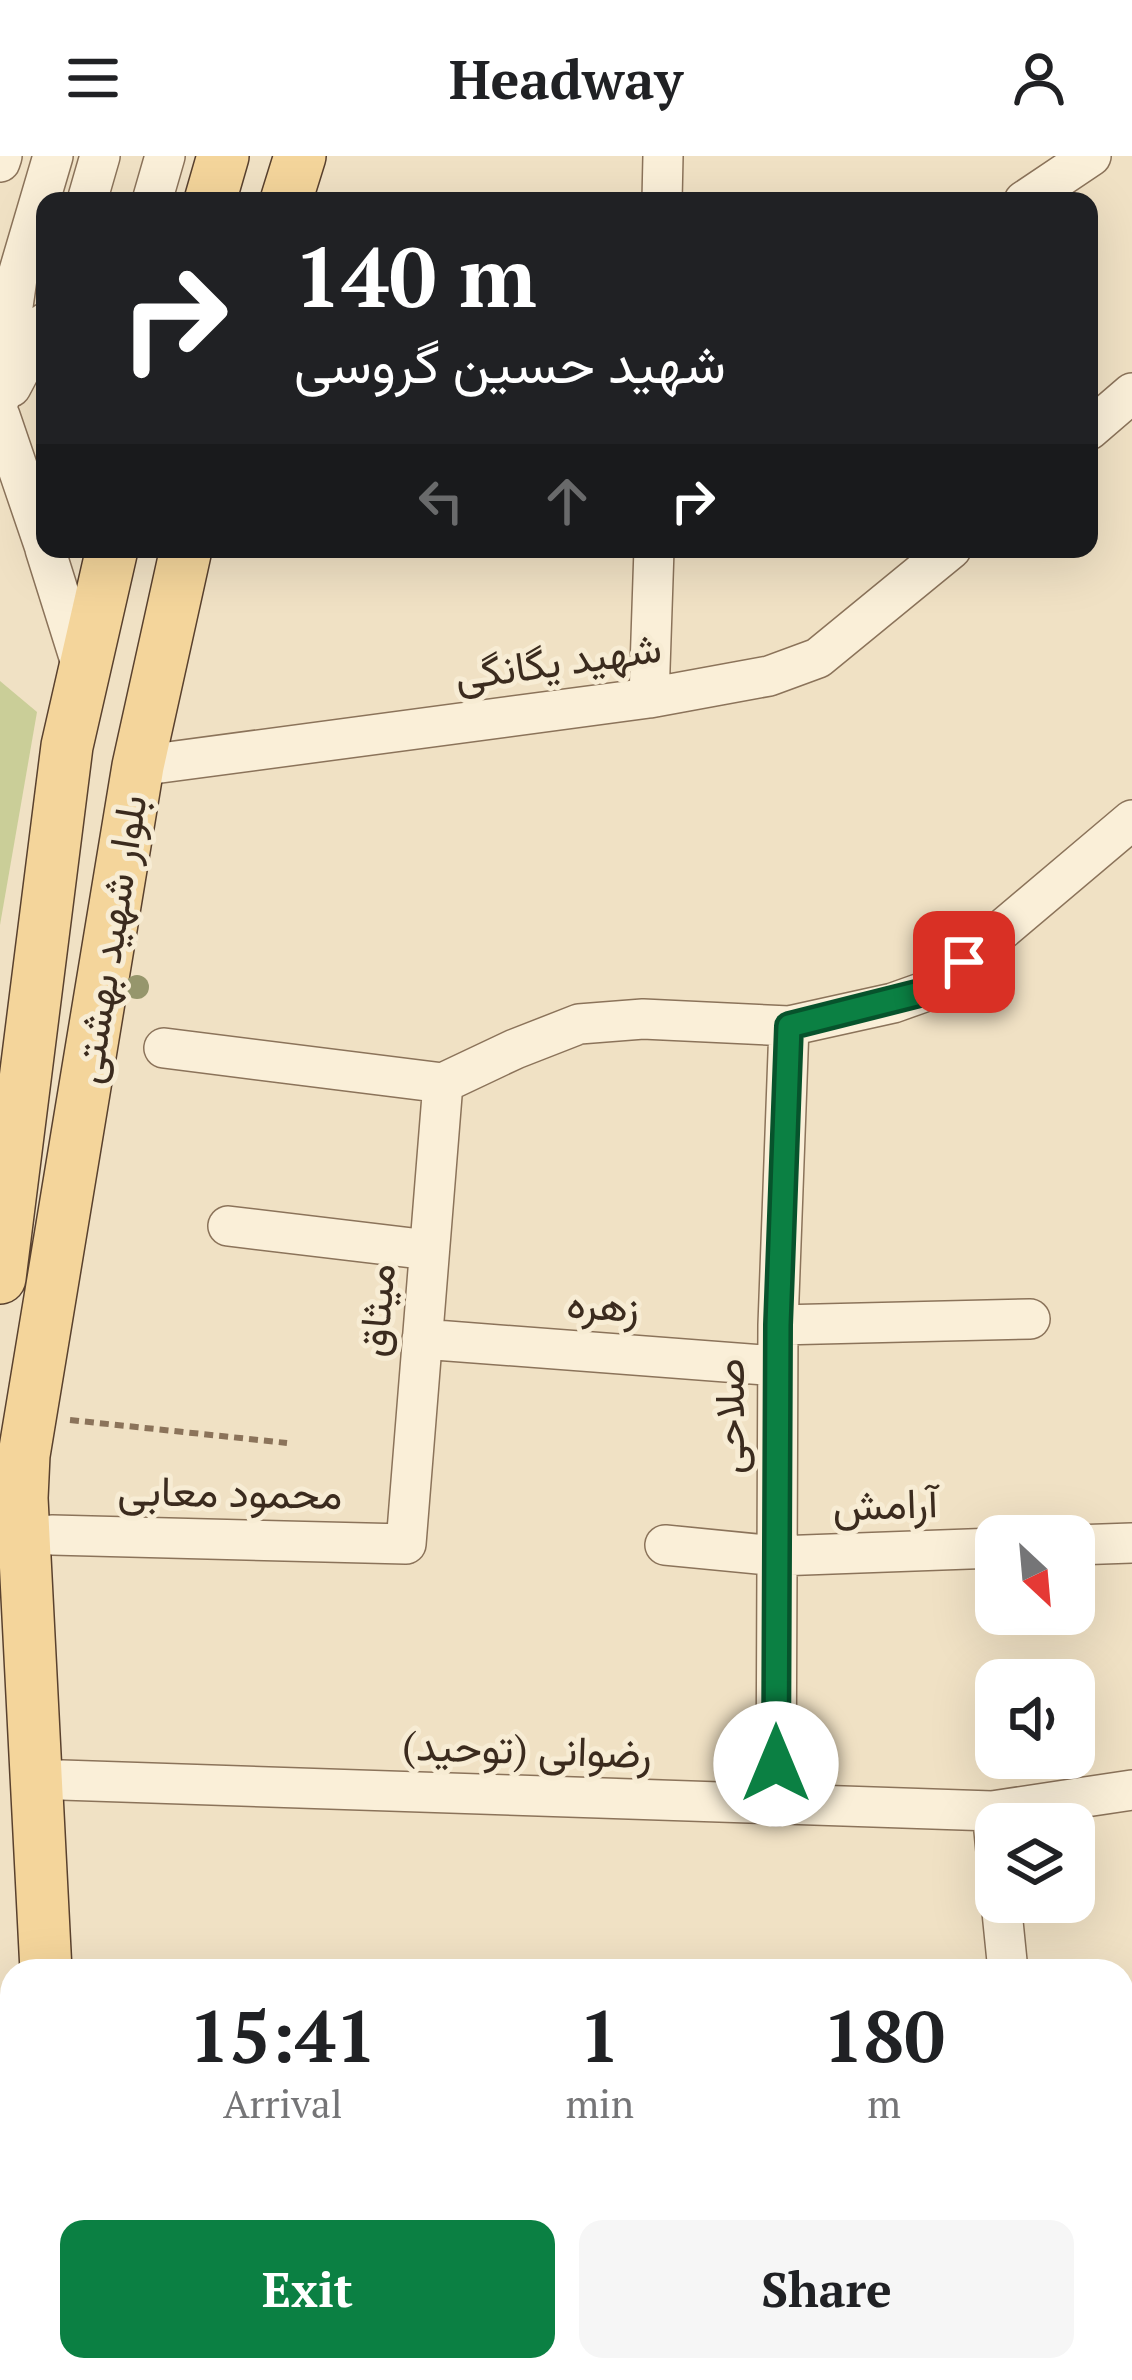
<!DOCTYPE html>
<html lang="en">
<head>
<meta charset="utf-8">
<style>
	body { margin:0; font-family:"PT Serif",Vazirmatn,serif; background:#f6f6f6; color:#202124; height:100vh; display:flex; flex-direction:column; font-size:45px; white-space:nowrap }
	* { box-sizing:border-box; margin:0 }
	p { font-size:39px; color:#757577 }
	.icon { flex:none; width:66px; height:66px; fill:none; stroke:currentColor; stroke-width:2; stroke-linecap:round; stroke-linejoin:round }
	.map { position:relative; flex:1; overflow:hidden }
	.details { position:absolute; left:0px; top:1803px; width:1134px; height:423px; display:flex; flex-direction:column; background:#fff; border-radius:36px 36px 0 0; box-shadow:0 12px 48px #0002 }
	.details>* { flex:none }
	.banner { position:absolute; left:36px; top:36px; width:1062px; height:366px; border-radius:24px; box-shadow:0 12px 48px #0002; background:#202124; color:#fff; overflow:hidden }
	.needle { width:78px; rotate:154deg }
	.tools { position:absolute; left:975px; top:1359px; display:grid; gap:24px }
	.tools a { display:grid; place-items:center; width:120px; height:120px; border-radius:24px; background:#fff; box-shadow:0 12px 48px #0002; font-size:60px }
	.pin { position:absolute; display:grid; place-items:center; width:102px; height:102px; color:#fff; margin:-51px; border-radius:24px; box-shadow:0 6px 18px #0006 }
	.me { position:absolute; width:132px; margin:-66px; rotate:0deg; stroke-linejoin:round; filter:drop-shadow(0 0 9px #0008) }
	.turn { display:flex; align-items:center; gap:42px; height:252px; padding:0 60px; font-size:54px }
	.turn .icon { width:156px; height:156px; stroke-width:2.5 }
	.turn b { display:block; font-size:84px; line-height:102px }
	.lanes { display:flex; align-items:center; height:114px; padding:0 60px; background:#0003; justify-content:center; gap:60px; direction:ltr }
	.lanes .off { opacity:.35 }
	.eta { display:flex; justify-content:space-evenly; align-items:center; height:204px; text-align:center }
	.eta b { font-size:72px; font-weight:700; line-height:84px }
	.action { display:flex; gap:24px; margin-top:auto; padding:24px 60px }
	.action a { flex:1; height:138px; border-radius:24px; background:#0b8043; color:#fff; font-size:48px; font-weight:700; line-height:138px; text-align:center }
	.action a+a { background:#f6f6f6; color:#202124 }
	header { display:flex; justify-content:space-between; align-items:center; height:156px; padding:0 60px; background:#fff; font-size:54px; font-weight:700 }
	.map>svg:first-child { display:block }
</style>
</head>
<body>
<header><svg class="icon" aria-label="menu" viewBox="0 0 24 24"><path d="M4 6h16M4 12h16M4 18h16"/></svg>Headway<svg class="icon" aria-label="person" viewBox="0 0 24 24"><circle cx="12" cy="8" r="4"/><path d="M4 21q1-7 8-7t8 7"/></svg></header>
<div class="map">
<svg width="1132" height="2224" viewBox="0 0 1132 2224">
	<rect width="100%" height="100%" fill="#f0e1c4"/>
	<path fill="#cace98" d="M0 525 37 556 0 769Z"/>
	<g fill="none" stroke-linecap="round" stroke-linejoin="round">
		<defs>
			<path id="minor" d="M0 6 2 0
				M87 45 100 0
				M152 45 165 0
				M662 45 663 0
				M1024 45 1091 0
				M11 231 45 167
				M0 242 17 122 53 0
				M0 260 45 392
				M1089 274 1132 237
				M45 393 84 517
				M649 542 654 393
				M138 610 649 542 769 520 818 502 951 393
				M164 892 443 927 515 893 579 868 643 863 789 870 893 847 924 836 964 806 1132 664
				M228 1070 429 1094
				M778 1169 1030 1163
				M422 1183 777 1210
				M52 1379 406 1388 443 927
				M665 1389 777 1400 996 1392
				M1074 1389 1132 1387
				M62 1624 992 1655 1132 1634
				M776 1650 778 1169 789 870
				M992 1655 996 1695
				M1001 1746 1008 1815
				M1122 1869H1132
				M1049 2214 1050 2224"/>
			<path id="major" d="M210 45 223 0
				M286 45 300 0
				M0 1122 67 590 112 393
				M46 1815 22 1342 24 1299 138 610 186 393
				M0 2071 12 2127
				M30 2214 33 2224
				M115 2214 118 2224
				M153 2214 156 2224"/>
		</defs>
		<use href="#minor" stroke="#8b735a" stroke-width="42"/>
		<use href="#major" stroke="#59412e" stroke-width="54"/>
		<path stroke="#8b735a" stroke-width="6" stroke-dasharray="9 6" stroke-linecap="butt" d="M70 1264 287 1287"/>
		<use href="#minor" stroke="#faefd8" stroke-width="39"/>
		<use href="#major" stroke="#f4d59b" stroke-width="51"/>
	</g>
	<circle fill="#96966c" cx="137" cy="831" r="12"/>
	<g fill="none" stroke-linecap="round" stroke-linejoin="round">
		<defs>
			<path id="route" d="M776 1608 778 1169 789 870 924 836 964 806"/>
		</defs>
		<use href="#route" stroke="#07532c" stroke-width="30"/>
		<use href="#route" stroke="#0b8043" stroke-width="21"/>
	</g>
	<g text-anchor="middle" stroke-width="10" stroke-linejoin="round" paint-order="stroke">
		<g font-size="42" fill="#3b2b1e" stroke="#f7ecd4">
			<text transform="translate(558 505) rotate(-8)" y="15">شهید یگانگی</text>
			<text transform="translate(109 783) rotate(-81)" y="15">بلوار شهید بهشتی</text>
			<text transform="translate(603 1149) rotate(4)" y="15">زهره</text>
			<text transform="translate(376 1154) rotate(-85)" y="15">میثاق</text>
			<text transform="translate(729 1260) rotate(-90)" y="15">صلاحی</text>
			<text transform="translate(230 1336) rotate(1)" y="15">محمود معابی</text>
			<text transform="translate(885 1348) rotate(-2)" y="15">آرامش</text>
			<text transform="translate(527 1593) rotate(2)" y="15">رضوانی (توحید)</text>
		</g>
	</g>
</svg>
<div class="tools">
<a><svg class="needle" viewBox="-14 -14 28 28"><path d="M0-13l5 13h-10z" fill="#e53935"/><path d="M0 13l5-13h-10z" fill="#757577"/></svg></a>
<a><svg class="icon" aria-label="sound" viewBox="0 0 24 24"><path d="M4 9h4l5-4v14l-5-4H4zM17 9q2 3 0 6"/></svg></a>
<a><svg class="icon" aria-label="layers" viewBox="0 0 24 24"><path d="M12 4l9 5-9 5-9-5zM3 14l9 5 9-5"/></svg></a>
</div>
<div class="pin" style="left:964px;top:806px;background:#d93025"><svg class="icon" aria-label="arrive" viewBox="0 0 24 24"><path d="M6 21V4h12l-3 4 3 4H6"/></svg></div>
<svg class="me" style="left:776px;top:1608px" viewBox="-20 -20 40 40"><circle r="19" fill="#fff"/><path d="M0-13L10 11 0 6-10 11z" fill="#0b8043"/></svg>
<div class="banner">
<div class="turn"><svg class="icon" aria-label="right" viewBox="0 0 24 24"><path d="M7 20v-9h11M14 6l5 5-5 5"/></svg><div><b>140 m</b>شهید حسین گروسی</div></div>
<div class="lanes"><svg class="icon off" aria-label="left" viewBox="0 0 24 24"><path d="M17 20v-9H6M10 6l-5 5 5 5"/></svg><svg class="icon off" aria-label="ahead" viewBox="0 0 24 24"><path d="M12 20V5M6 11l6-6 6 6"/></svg><svg class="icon" aria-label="right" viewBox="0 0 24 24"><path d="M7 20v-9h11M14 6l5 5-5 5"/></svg></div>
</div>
<section class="details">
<div class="eta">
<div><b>15:41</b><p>Arrival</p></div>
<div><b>1</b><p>min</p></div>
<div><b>180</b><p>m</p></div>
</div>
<div class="action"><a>Exit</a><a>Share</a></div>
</section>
</div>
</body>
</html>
